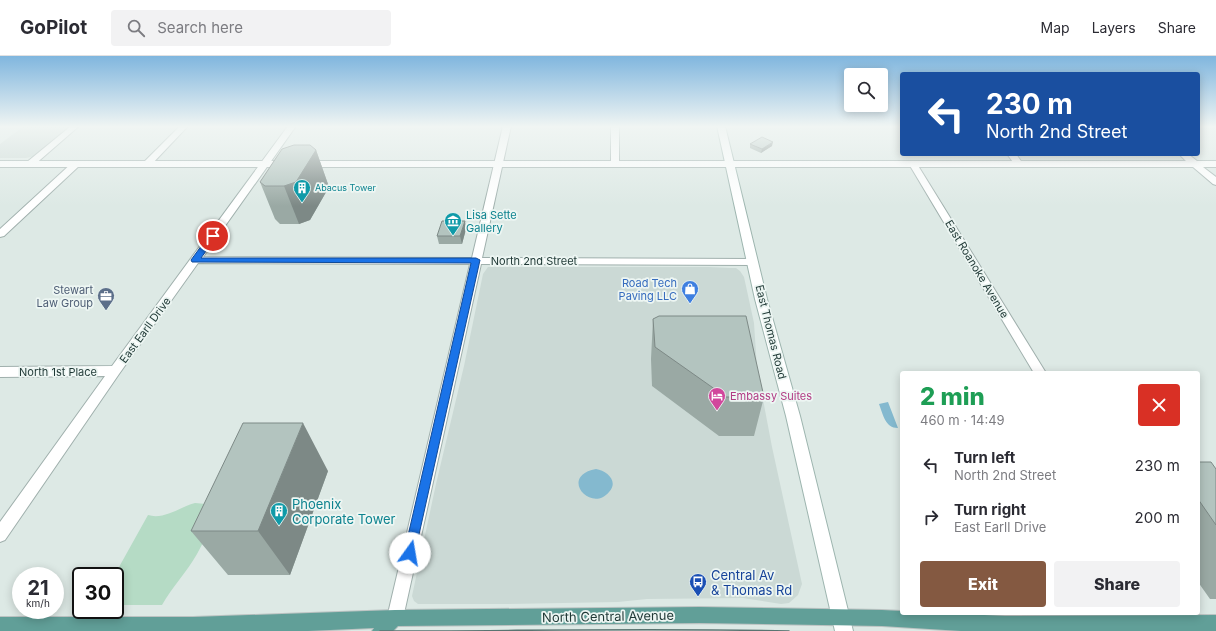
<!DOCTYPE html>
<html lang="en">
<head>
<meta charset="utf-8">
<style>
	body { margin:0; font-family:Inter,sans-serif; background:#f2f2f3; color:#2b2b33; height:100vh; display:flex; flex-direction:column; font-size:15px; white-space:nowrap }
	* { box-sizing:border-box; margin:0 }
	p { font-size:13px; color:#7c7c81 }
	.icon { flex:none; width:22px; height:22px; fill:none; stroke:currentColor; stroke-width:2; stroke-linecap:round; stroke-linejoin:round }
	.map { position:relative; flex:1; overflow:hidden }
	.panel { position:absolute; left:900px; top:315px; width:300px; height:244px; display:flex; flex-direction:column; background:#fff; border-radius:4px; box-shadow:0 2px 10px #0003 }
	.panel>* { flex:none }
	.banner { position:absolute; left:900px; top:16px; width:300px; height:84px; border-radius:4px; box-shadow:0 2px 10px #0003; background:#1a4fa0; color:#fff; overflow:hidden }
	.tools { position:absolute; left:844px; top:12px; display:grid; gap:8px }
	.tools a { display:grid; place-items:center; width:44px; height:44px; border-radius:4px; background:#fff; box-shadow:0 2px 10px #0003; font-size:20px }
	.speed { position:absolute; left:12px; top:511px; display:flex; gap:8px; font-size:20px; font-weight:700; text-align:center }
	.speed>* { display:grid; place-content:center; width:52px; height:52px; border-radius:50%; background:#fff; box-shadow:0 2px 10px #0003; line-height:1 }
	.speed small { font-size:10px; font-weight:400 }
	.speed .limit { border:2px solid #111; border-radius:6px; background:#fff; color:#111 }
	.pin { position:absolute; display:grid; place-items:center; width:34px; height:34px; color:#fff; margin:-17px; border:2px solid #fff; border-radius:50%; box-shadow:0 1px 4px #0007 }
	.me { position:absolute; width:44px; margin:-22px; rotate:13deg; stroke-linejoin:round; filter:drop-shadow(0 0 3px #0008) }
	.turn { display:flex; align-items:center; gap:14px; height:84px; padding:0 20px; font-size:18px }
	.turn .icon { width:52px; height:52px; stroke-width:2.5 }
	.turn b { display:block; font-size:28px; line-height:34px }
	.round { display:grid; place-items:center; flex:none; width:42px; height:42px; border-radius:4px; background:#f2f2f3 }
	.head { display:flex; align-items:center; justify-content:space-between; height:68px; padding:0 20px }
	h1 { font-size:24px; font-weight:800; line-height:30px; color:#1e9e55 }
	.action { display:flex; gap:8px; margin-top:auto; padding:8px 20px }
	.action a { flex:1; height:46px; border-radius:4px; background:#845941; color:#fff; font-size:16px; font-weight:800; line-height:46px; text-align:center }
	.action a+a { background:#f2f2f3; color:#2b2b33 }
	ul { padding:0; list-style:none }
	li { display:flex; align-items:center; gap:12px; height:52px; padding:0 20px }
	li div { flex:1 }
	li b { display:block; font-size:15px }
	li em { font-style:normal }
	header { display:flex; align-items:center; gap:24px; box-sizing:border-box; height:56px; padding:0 20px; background:#fff; border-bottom:1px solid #e1e1e2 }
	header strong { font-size:19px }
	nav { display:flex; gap:22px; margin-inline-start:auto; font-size:14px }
	.search { width:280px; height:36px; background:#f2f2f3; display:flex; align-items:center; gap:10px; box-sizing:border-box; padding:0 14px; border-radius:4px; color:#7c7c81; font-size:15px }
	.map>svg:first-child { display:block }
</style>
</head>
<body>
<header>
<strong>GoPilot</strong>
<div class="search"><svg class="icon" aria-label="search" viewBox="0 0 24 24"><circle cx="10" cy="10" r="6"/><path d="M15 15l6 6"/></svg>Search here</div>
<nav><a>Map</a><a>Layers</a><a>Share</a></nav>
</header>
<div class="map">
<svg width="1216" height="575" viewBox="0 0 1216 575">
	<rect width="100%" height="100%" fill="#dde9e5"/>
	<path fill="#cbd9d5" d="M24 70H70L35 100 26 102H0V88Z
		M488 211H709L730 212H736L740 215 744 221 754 267 757 312 772 391 802 528 798 539 789 547 781 548 743 542 647 543 618 546 504 548H418L414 545 412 540 436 428 464 310 483 218Z"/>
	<path fill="#b5dbc5" d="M195 447 206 448 214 461C209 473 204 486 197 498 187 516 172 531 162 549H115L114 520 148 459C164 464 180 451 195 447Z"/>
	<path fill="#84b9cf" d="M888 346 898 372C885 372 883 358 879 348Z
		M596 413C607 415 619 425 609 436 591 458 558 420 596 413Z"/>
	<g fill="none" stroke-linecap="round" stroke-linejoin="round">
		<defs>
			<path id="minor" d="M71 70H79L33 110H27L26 108 27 106Z
				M180 70H188L150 110H144L143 108 144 106Z
				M288 70H296L203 201 472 202 503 70H511L482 202 753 203 758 206 753 209 481 208 403 562 401 568 395 570 389 568 387 562 470 208 198 207 119 318 5 484 0 486V466L105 320 0 321V311L112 310Z
				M611 70H619V108L615 111 611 108Z
				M1007 98H1016L1023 108 1019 111 1016 110Z
				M76 105 79 106 80 108 79 110 4 180 0 181V173L73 106Z
				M913 105 917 108 1046 317H1034L909 108Z"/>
			<path id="tertiary" d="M1179 98H1188L1197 105H1216V111H1203L1216 121V129L1213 128 1193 111H305L301 108 305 105H1186Z
				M0 105H287L291 108 287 111H0Z"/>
			<path id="secondary" d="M717 70H725L767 243 800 360 853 575H835L786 360 755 243Z"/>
			<path id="primary" d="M699 551 882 554 902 555V557H943L1005 560 1216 559V575H961L882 570 699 567 398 570 393 575H372L374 572 308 575H0V561H193L395 554Z"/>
		</defs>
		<use href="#minor" stroke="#a0b0ad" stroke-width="2"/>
		<use href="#tertiary" stroke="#a0b0ad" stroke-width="2"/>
		<use href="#secondary" stroke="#9db5af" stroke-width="2"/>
		<use href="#primary" stroke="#bcc3c2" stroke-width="2"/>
		<use href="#minor" fill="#fff" fill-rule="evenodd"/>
		<use href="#tertiary" fill="#fff" fill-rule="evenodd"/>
		<use href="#secondary" fill="#fff" fill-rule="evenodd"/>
		<use href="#primary" fill="#619f98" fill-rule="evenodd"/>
		<path stroke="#597471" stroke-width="1.5" d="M380 575C516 575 653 572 789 575"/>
	</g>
	<path fill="#9aa9a4" d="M750 88 772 90 761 97 750 92Z
		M316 94 329 131 310 164 299 168H280L275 163 260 126Z
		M466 173 462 188H439L437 180Z
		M653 263 764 341 754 380H719L652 330 651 303Z
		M1198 406 1216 413V543H1210L1198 526Z
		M328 415 290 519H228L191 475Z"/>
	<path fill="#7d8986" d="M773 86 772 90 761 97 762 93Z
		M316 94 329 131 310 164 299 168 284 130Z
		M465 165 466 173 462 188 460 180Z
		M303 367 328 415 290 519 258 475Z"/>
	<path fill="#b3c4bf" stroke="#7d8986" d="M762 81 773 86 762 93 750 88Z
		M294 89H310L316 94 296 126 284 130H265L260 126 282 93Z
		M442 165H465L460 180H437Z
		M659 260H746L764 341H726L655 291 653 263Z
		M243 367H303L258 475H191Z
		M1198 406H1211L1216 413V469L1198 443Z"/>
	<linearGradient id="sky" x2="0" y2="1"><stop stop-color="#80b6de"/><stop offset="0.47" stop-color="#f0f5f3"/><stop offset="1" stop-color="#f0f5f3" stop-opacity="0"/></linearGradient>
	<rect width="1216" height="150" fill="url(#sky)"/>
	<path fill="#1a73e8" stroke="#114b97" d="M210 178H215L217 180 201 202H476L480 204 414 501 410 503 406 501 404 497 471 207 192 206 191 204Z"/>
	<defs>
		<symbol id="building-pin" viewBox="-11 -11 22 30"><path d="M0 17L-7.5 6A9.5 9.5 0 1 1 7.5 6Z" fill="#0f9aa8" stroke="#edf6f3"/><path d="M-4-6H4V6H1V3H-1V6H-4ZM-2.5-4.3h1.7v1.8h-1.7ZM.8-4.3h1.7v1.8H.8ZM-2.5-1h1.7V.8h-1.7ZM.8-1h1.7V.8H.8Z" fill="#fff"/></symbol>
		<symbol id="museum-pin" viewBox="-11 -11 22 30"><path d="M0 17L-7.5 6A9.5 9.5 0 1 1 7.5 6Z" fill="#0f9aa8" stroke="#edf6f3"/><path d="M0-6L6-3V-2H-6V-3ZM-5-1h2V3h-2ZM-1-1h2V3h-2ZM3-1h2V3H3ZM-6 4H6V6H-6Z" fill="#fff"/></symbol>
		<symbol id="shop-pin" viewBox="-11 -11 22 30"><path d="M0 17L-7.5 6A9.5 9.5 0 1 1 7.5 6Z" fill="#3f7fe0" stroke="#edf6f3"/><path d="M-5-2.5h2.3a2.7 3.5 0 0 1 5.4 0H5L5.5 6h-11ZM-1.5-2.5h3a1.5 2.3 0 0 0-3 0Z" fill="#fff"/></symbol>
		<symbol id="office-pin" viewBox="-11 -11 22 30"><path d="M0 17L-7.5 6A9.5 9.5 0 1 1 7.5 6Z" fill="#5c6f8a" stroke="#edf6f3"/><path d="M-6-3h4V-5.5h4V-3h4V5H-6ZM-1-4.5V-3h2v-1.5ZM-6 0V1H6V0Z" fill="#fff"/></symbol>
		<symbol id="hotel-pin" viewBox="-11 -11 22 30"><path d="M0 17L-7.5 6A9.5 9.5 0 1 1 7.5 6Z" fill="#d1479c" stroke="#edf6f3"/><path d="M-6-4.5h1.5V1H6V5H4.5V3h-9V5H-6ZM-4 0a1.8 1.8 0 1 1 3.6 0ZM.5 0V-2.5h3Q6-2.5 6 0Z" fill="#fff"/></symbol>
		<symbol id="bus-pin" viewBox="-11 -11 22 30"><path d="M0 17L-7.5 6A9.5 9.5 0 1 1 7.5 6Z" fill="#1a4fb4" stroke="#edf6f3"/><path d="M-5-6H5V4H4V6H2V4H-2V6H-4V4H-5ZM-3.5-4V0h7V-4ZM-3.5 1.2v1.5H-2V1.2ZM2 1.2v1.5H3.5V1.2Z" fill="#fff"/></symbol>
	</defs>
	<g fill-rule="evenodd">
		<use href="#building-pin" x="292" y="122" width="20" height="27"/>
		<use href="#museum-pin" x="443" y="155" width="20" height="27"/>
		<use href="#shop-pin" x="680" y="223" width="20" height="27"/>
		<use href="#office-pin" x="96" y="230" width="20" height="27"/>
		<use href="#hotel-pin" x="707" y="330" width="20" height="27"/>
		<use href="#building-pin" x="269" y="445" width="20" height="27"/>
		<use href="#bus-pin" x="688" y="516" width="20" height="27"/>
	</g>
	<g text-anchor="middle" stroke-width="3.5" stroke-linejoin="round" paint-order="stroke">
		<g font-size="9" fill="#0d838f" stroke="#edf6f3" text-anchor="start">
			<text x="315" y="135">Abacus Tower</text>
		</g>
		<g font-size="11" fill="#0d838f" stroke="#edf6f3" text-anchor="start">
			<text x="466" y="163">Lisa Sette<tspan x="466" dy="13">Gallery</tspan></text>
		</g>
		<g font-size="11" fill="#1f3835" stroke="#edf6f3">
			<text x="534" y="209">North 2nd Street</text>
			<text transform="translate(977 213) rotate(59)" y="4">East Roanoke Avenue</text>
			<text transform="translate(145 274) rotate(-54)" y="4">East Earll Drive</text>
			<text transform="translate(771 276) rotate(76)" y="4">East Thomas Road</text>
			<text x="58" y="320">North 1st Place</text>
		</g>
		<g font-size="11" fill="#366cbe" stroke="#edf6f3" text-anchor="end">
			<text x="677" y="231">Road Tech<tspan x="677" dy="13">Paving LLC</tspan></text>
		</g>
		<g font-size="11" fill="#4e5e75" stroke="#edf6f3" text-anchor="end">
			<text x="93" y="238">Stewart<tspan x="93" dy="13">Law Group</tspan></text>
		</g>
		<g font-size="11" fill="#b23c85" stroke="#edf6f3" text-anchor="start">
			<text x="730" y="344">Embassy Suites</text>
		</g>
		<g font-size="13" fill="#0d838f" stroke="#edf6f3" text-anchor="start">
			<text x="292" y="453">Phoenix<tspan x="292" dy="15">Corporate Tower</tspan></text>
		</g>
		<g font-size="13" fill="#164399" stroke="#edf6f3" text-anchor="start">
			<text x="711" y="524">Central Av<tspan x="711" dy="15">&amp; Thomas Rd</tspan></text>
		</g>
		<g font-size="13" fill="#1f3835" stroke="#edf6f3">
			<text transform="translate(608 560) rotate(-1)" y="5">North Central Avenue</text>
		</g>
	</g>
</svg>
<div class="tools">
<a><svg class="icon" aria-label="search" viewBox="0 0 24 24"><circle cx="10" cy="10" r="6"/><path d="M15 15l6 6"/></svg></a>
</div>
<div class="speed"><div>21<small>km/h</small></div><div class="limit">30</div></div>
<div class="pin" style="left:213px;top:180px;background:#d93025"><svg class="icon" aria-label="arrive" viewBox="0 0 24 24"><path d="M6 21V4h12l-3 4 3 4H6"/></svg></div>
<svg class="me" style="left:410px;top:497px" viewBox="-20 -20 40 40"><circle r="19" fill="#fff"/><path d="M0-13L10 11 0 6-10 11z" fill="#1a73e8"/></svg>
<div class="banner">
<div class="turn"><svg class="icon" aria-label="left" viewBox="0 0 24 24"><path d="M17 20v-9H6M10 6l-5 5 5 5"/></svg><div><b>230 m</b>North 2nd Street</div></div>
</div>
<section class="panel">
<div class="head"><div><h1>2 min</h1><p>460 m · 14:49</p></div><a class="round" style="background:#d93025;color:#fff"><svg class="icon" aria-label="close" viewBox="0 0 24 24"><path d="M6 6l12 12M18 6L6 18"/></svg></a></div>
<ul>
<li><svg class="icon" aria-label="left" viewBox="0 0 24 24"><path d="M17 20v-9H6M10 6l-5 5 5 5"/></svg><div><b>Turn left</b><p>North 2nd Street</p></div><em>230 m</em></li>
<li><svg class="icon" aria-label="right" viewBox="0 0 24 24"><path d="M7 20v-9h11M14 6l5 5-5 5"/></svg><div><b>Turn right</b><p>East Earll Drive</p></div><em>200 m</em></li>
</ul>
<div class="action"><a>Exit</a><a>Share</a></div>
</section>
</div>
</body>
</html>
